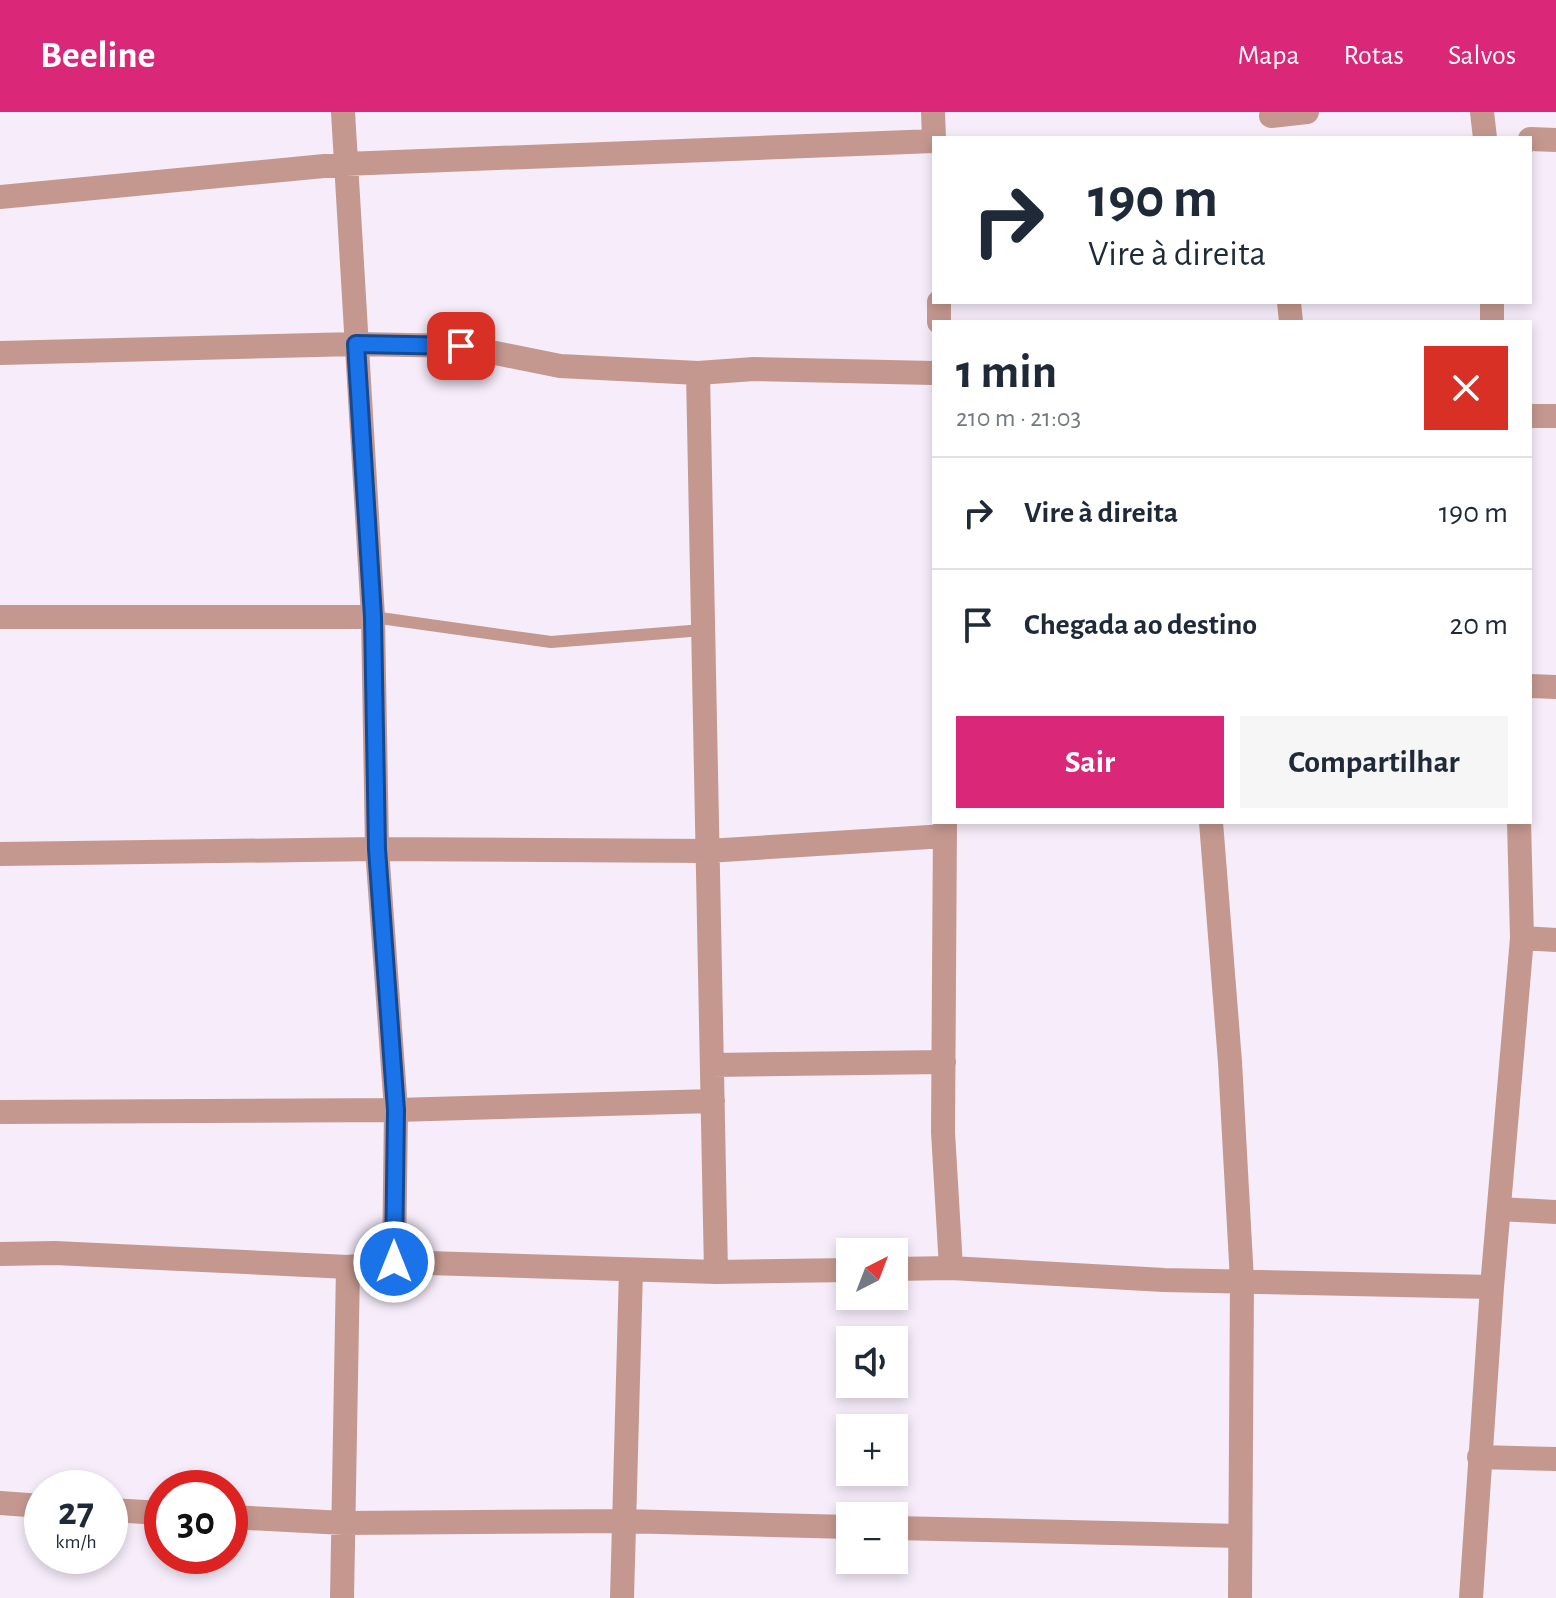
<!DOCTYPE html>
<html lang="pt">
<head>
<meta charset="utf-8">
<style>
	body { margin:0; font-family:"Alegreya Sans",sans-serif; background:#f6f6f7; color:#1f2937; height:100vh; display:flex; flex-direction:column; font-size:30px; white-space:nowrap }
	* { box-sizing:border-box; margin:0 }
	p { font-size:26px; color:#747a83 }
	.icon { flex:none; width:44px; height:44px; fill:none; stroke:currentColor; stroke-width:2; stroke-linecap:round; stroke-linejoin:round }
	.map { position:relative; flex:1; overflow:hidden }
	.side { position:absolute; left:932px; top:208px; width:600px; height:504px; display:flex; flex-direction:column; background:#fff; border-radius:0px; box-shadow:0 4px 12px #0003 }
	.side>* { flex:none }
	.banner { position:absolute; left:932px; top:24px; width:600px; height:168px; border-radius:0px; box-shadow:0 4px 12px #0003; background:#fff; color:#1f2937; overflow:hidden }
	.needle { width:52px; rotate:42deg }
	.buttons { position:absolute; left:836px; top:1126px; display:grid; gap:16px }
	.buttons a { display:grid; place-items:center; width:72px; height:72px; border-radius:0px; background:#fff; box-shadow:0 4px 12px #0003; font-size:40px }
	.speed { position:absolute; left:24px; top:1358px; display:flex; gap:16px; font-size:40px; font-weight:700; text-align:center }
	.speed>* { display:grid; place-content:center; width:104px; height:104px; border-radius:50%; background:#fff; box-shadow:0 4px 12px #0003; line-height:1 }
	.speed small { font-size:20px; font-weight:400 }
	.speed .limit { border:12px solid #d22; background:#fff; color:#111 }
	.pin { position:absolute; display:grid; place-items:center; width:68px; height:68px; color:#fff; margin:-34px; border-radius:16px; box-shadow:0 4px 12px #0006 }
	.me { position:absolute; width:88px; margin:-44px; rotate:0deg; stroke-linejoin:round; filter:drop-shadow(0 0 6px #0008) }
	.turn { display:flex; align-items:center; gap:28px; height:168px; padding:0 24px; font-size:36px }
	.turn .icon { width:104px; height:104px; stroke-width:2.5 }
	.turn b { display:block; font-size:56px; line-height:68px }
	.round { display:grid; place-items:center; flex:none; width:84px; height:84px; border-radius:0px; background:#f6f6f7 }
	.headline { display:flex; align-items:center; justify-content:space-between; height:136px; padding:0 24px }
	h1 { font-size:48px; font-weight:700; line-height:60px }
	.cta { display:flex; gap:16px; margin-top:auto; padding:16px 24px }
	.cta a { flex:1; height:92px; border-radius:0px; background:#db2777; color:#fff; font-size:32px; font-weight:700; line-height:92px; text-align:center }
	.cta a+a { background:#f6f6f7; color:#1f2937 }
	ul { padding:0; list-style:none }
	li { display:flex; align-items:center; gap:24px; height:112px; padding:0 24px; border-top:2px solid #e0e1e3 }
	li div { flex:1 }
	li b { display:block; font-size:30px }
	li em { font-style:normal }
	header { display:flex; align-items:center; gap:48px; box-sizing:border-box; height:112px; padding:0 40px; background:#db2777; color:#fff }
	header strong { font-size:38px }
	nav { display:flex; gap:44px; margin-inline-start:auto; font-size:28px }
	.map>svg:first-child { display:block }
</style>
</head>
<body>
<header>
<strong>Beeline</strong>
<nav><a>Mapa</a><a>Rotas</a><a>Salvos</a></nav>
</header>
<div class="map">
<svg width="1556" height="1486" viewBox="0 0 1556 1486">
	<rect width="100%" height="100%" fill="#f6ecfa"/>
	<g fill="none" stroke-linecap="round" stroke-linejoin="round">
		<path stroke="#c4988f" stroke-width="12" d="M373 505 551 530 703 518"/>
		<path stroke="#c4988f" stroke-width="24" d="M343 0 373 505 377 737 396 998 394 1150
			M933 0 934 26
			M1482 0 1485 26
			M1271 4 1307 0
			M1530 27 1556 28
			M0 85 345 52 934 29
			M1289 190 1291 210
			M1492 190V210
			M939 210V190
			M0 241 356 232 461 234 560 254 698 261 754 257 934 261
			M698 261 716 1160
			M1530 304H1556
			M0 505H373
			M1530 574 1556 575
			M945 710 943 1020 951 1156
			M1211 710 1230 950 1242 1169 1240 1486
			M0 742 377 737 707 739 945 724
			M1522 826 1556 828
			M712 953 944 950
			M0 1000 396 998 713 989
			M1499 1097 1556 1100
			M0 1142 55 1141 348 1155 394 1150 716 1160 850 1158
			M894 1157 951 1156 1164 1168 1492 1175
			M1479 1345 1556 1347
			M0 1391 42 1394
			M110 1398 162 1401
			M230 1405 344 1411 623 1409 850 1415
			M894 1416 1240 1424
			M342 1486 348 1155
			M622 1486 631 1158
			M1471 1486 1492 1175 1522 826 1519 710"/>
	</g>
	<g fill="none" stroke-linecap="round" stroke-linejoin="round">
		<defs>
			<path id="route" d="M394 1150 396 998 377 737 373 505 356 232 461 234"/>
		</defs>
		<use href="#route" stroke="#114b97" stroke-width="20"/>
		<use href="#route" stroke="#1a73e8" stroke-width="14"/>
	</g>
</svg>
<div class="buttons">
<a><svg class="needle" viewBox="-14 -14 28 28"><path d="M0-13l5 13h-10z" fill="#e53935"/><path d="M0 13l5-13h-10z" fill="#747a83"/></svg></a>
<a><svg class="icon" aria-label="sound" viewBox="0 0 24 24"><path d="M4 9h4l5-4v14l-5-4H4zM17 9q2 3 0 6"/></svg></a>
<a>+</a>
<a>−</a>
</div>
<div class="speed"><div>27<small>km/h</small></div><div class="limit">30</div></div>
<div class="pin" style="left:461px;top:234px;background:#d93025"><svg class="icon" aria-label="arrive" viewBox="0 0 24 24"><path d="M6 21V4h12l-3 4 3 4H6"/></svg></div>
<svg class="me" style="left:394px;top:1150px" viewBox="-20 -20 40 40"><circle r="17" fill="#1a73e8" stroke="#fff" stroke-width="3"/><path d="M0-11L8 9 0 5-8 9z" fill="#fff"/></svg>
<div class="banner">
<div class="turn"><svg class="icon" aria-label="right" viewBox="0 0 24 24"><path d="M7 20v-9h11M14 6l5 5-5 5"/></svg><div><b>190 m</b>Vire à direita</div></div>
</div>
<section class="side">
<div class="headline"><div><h1>1 min</h1><p>210 m · 21:03</p></div><a class="round" style="background:#d93025;color:#fff"><svg class="icon" aria-label="close" viewBox="0 0 24 24"><path d="M6 6l12 12M18 6L6 18"/></svg></a></div>
<ul>
<li><svg class="icon" aria-label="right" viewBox="0 0 24 24"><path d="M7 20v-9h11M14 6l5 5-5 5"/></svg><div><b>Vire à direita</b></div><em>190 m</em></li>
<li><svg class="icon" aria-label="arrive" viewBox="0 0 24 24"><path d="M6 21V4h12l-3 4 3 4H6"/></svg><div><b>Chegada ao destino</b></div><em>20 m</em></li>
</ul>
<div class="cta"><a>Sair</a><a>Compartilhar</a></div>
</section>
</div>
</body>
</html>
